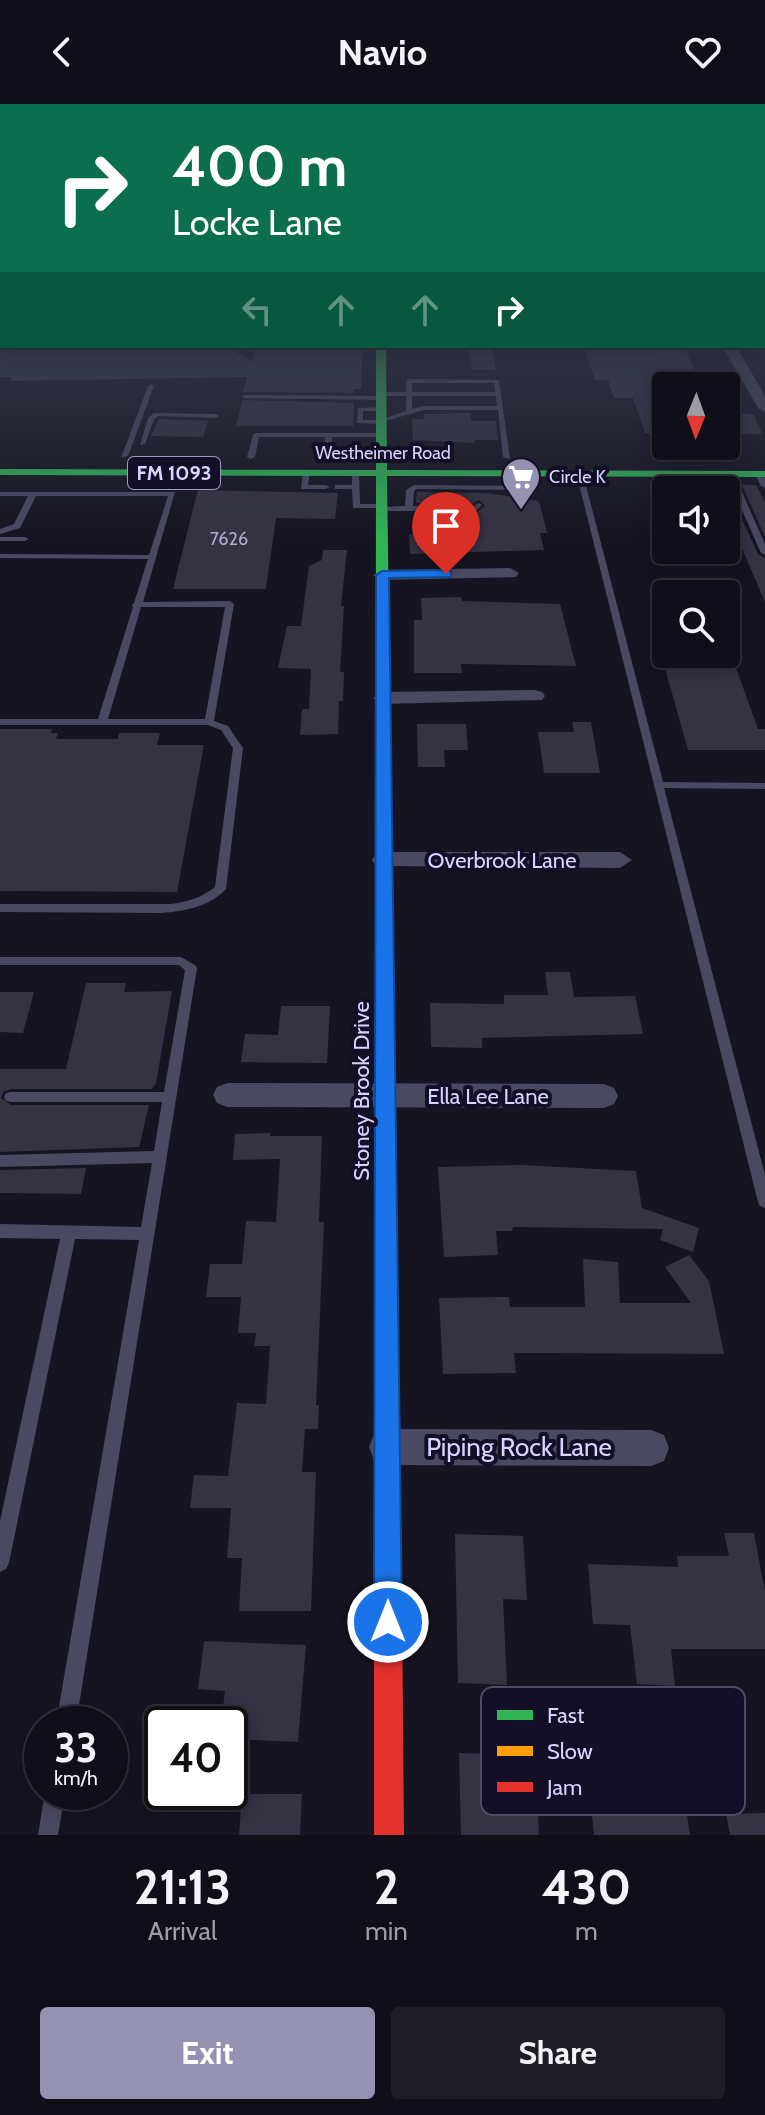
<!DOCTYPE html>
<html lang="en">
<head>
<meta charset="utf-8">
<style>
	body { margin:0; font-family:Cabin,sans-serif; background:#1e1d26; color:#f1f3f6; height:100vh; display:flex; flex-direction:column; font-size:30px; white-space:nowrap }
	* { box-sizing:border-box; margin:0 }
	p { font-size:26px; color:#9c9ca2 }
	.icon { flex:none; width:44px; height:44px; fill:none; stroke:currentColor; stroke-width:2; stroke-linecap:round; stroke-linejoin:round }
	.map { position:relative; height:1731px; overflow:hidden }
	.drawer { display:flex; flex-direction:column; background:#100f19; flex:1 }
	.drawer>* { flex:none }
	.guide { position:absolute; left:0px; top:0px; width:766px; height:244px; box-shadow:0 4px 20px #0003,0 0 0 2px #302f38; background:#0b6e4f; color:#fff; overflow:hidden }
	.needle { width:52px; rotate:181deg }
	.buttons { position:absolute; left:652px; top:268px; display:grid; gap:16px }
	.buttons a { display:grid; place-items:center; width:88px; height:88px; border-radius:8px; background:#100f19; box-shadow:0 4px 20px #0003,0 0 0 2px #302f38; font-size:40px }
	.speed { position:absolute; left:24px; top:1602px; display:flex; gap:16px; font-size:40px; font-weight:700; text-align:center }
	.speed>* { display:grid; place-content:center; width:104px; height:104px; border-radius:50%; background:#100f19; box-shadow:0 4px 20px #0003,0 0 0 2px #302f38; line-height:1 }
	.speed small { font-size:20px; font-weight:400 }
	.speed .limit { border:4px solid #111; border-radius:12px; background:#fff; color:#111 }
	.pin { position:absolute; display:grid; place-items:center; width:68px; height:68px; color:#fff; margin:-82px -34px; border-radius:50% 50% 50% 0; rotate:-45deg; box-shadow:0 0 8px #0007 }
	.pin .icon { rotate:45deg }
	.me { position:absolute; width:88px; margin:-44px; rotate:0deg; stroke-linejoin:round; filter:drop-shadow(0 0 6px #0008) }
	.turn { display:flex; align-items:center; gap:28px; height:168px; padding:0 40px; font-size:36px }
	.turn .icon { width:104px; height:104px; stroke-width:2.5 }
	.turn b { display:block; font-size:56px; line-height:68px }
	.lanes { display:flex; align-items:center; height:76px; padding:0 40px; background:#0003; justify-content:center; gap:40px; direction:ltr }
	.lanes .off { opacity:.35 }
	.eta { display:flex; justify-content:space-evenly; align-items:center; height:136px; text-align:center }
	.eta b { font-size:48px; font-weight:700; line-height:56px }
	.cta { display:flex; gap:16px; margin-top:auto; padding:16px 40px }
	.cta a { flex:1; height:92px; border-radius:8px; background:#9591b1; color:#fff; font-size:32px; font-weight:700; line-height:92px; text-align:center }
	.cta a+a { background:#1e1d26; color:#f1f3f6 }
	header { display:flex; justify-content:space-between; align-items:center; height:104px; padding:0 40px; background:#100f19; font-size:36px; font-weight:700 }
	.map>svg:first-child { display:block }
</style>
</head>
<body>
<header><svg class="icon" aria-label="back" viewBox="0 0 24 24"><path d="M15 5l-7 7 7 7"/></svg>Navio<svg class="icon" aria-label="heart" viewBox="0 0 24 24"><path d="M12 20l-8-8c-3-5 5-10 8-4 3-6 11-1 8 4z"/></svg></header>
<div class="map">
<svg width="765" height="1731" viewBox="0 0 765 1731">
	<rect width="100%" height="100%" fill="#161421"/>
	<path fill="#343243" d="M0 242H225L253 258 256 242H362L361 285H354V289L243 288 247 273 10 277 12 273H0Z
		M469 242H492L496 266H472Z
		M584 242H684L702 282H666V329H645L633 294H614L608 276H595Z
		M242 296 354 299 353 322H236Z
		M471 309V317H496L498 336H474V339L413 336 412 315H424V310Z
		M726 309 753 310 763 330H726Z
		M159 315 208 317 203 333 151 332Z
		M726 381 758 450 765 454V498L726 407Z
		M742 381H756L765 398V433Z
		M198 386 338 389 335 415 276 414 266 485H173Z
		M417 388 487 389 539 397 547 429H540L544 446 410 450 409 430H418L417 410H475L485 402 479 396 472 400 416 399Z
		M323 446H347L341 502H344L340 568H344L343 597H339L338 630 300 631 302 605H309L311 565 278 564 287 522H301L309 462 322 456Z
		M461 493 462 497 560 500 576 562 461 560 462 569H414V516H422L421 494Z
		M661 550H731L758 625H765V646H688Z
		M572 618H591L600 669H544L538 628H574Z
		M417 620H466L468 646H444L445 663H418Z
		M0 625H52L51 629H58L56 635H118L119 629H160L157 641H204L177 788 0 787Z
		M545 868H570L574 893 635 892 643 930 482 934V944L431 943 430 899 504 900V891H548Z
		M86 879H126L124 888 172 887 156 979 152 985H11L3 988 1 994 11 1001H149L139 1043 0 1048V965H66Z
		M0 888H34L23 929 0 928Z
		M281 902H330L327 959 241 958 245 930 278 931Z
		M270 1029V1032H322L319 1118H324L316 1301H319L318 1325H305L302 1368H316L311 1507H239L242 1454H227L231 1404H190L194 1371 228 1372 237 1299 266 1300 270 1242H254L256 1229H238L241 1193H206L210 1160H242L246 1117 276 1118 280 1055 233 1056 235 1030Z
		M521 1061 636 1067 642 1104 699 1124 693 1148 660 1136 663 1125 513 1123 512 1127H496L498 1151 444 1153 438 1063Z
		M86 1064 81 1090 0 1089V1066Z
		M689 1151 709 1177 724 1250 514 1249 516 1269 443 1270 439 1194 509 1193 510 1203H585L583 1155 618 1158 620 1199H691L665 1163Z
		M724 1429H754L765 1488V1545H671L675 1582 637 1580 630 1521 593 1520 588 1460 678 1463 677 1452H729Z
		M455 1430 523 1432 527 1496 503 1495 507 1581 458 1579Z
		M204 1537 306 1541 298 1638 230 1635V1620H221L225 1587 198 1585Z
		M491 1621 533 1622 539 1731H461L459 1649 492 1650Z
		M629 1657 634 1698H685L690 1731H594L586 1658Z
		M242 1690H302L300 1731H239Z
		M765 1709V1731H730L726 1710Z"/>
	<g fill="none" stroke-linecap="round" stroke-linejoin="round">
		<path fill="#4a4962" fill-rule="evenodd" d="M409 275 499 276 510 355 503 353 498 306H424L385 317 382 320 357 319 358 304 382 303 385 305 382 307H363V316H379L406 307V292H382L379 290 382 288H406V277ZM412 279H494L495 288H412ZM412 292H496L497 302H424L412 305Z
			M151 280 154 282 128 352 121 354 148 282Z
			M245 291 382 292 385 294 382 296 243 294V292Z
			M154 309 216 310 219 312 216 314 158 312 154 315 145 340 140 341 148 314Z
			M256 329H382L385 331 382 333H332L331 353 327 355 323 353 325 333H259L255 353 251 355 247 353 253 331Z
			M303 366 310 368 308 381H326L330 383 326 385H301Z
			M352 366 359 368 360 400H382L385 403 405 402 406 386 414 381 527 382 525 370 529 368 533 370 535 384 531 386 416 385 414 387 413 402 473 403 478 399 482 401 475 407H382L379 404H353L352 385H335V381H352Z
			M576 368 583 370 663 678 765 679V685L664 684 765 1071V1104L760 1102 758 1098Z
			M727 368 734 370 765 440V451L761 449 726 370Z
			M756 368 763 370 765 375V384L761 382 755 370Z
			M0 388H175L143 498 230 497 234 500 214 617 228 622 243 644 226 785C209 803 185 807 162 809L0 808V800H170C187 798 201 794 215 783L233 644 221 626 208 621H0V615H98L133 503 132 501 134 499 148 455 0 454V450L149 451 168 392H36L20 424 0 430V425L14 420 28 392H0ZM141 503H225L205 615H108Z
			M0 433H25L29 435 25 437H0Z
			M0 853H181L195 861 197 864 76 1620H56L139 1136 75 1135 9 1459 6 1465 0 1468V1417L60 1135 0 1134V1120L141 1123 152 1059 0 1063V1051L154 1047 162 998H11L6 997 4 993 6 989 11 988H164L185 866 179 861H0Z
			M45 1688H65L58 1731H38Z"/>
		<path fill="#4a4962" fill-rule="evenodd" d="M722 242H736L765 292V308L758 304Z
			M510 464 519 469 516 473 382 476 373 471 382 466Z
			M535 586 542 588 545 592 542 596 383 600 373 594 383 588Z
			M384 748H620L632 756 620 764 376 762 372 756 376 750Z
			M227 979 604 980 614 984 618 992 614 1000 604 1004 227 1003 217 999 213 991 217 983Z
			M387 1325 651 1326 664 1331 669 1344 664 1357 651 1362 387 1361 374 1356 369 1343 374 1330Z"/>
		<path fill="#30b455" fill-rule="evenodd" d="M376 242H386L387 366 765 367V373L387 372 397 1104 394 1111 386 1113 378 1111 375 1104 376 372 0 371V365L376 366Z"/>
		<path fill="#ff9f0a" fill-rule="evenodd" d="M386 1095 394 1097 397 1104 402 1501 398 1511 388 1515 378 1511 374 1501 375 1104 378 1097Z"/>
		<path fill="#e5322d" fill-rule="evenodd" d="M388 1487 398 1491 402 1501 404 1731H374V1501L378 1491Z"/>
	</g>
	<linearGradient id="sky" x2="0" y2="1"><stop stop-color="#0c0b12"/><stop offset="0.44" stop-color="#363a4e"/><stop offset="1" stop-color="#363a4e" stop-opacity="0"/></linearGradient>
	<rect width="765" height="436" fill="url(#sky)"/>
	<path fill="#1a73e8" stroke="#114b97" stroke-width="2" d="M446 466 451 467V473L389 474 402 1518 398 1528 388 1532 378 1528 374 1518 376 471 382 467Z"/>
	<defs>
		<symbol id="supermarket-pin" viewBox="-11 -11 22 30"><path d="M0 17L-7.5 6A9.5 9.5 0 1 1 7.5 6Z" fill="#9591b1" stroke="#130f26"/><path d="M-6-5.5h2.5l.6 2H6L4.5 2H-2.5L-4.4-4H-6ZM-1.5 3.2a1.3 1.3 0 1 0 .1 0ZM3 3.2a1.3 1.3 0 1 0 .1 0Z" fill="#fff"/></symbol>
	</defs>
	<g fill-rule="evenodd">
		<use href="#supermarket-pin" x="499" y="351" width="44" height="60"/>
	</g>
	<g text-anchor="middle" stroke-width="8" stroke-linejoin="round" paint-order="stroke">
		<g font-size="18" fill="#d9d4ff" stroke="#130f26">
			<text x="383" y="355">Westheimer Road</text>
		</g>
		<g font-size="18" fill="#d9d4ff" stroke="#130f26" text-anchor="start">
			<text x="549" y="379">Circle K</text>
		</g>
		<g font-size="18" fill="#b0acd0">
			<text x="229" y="441">7626</text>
		</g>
		<rect fill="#130f26" stroke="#9e99be" stroke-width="2" x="128" y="353" width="92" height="32" rx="6"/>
		<g font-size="20" font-weight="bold" fill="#d9d4ff">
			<text x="174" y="376">FM 1093</text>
		</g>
		<g font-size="22" fill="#d9d4ff" stroke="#130f26">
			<text x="502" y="764">Overbrook Lane</text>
			<text transform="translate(361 987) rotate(-90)" y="8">Stoney Brook Drive</text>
			<text x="488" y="1000">Ella Lee Lane</text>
		</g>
		<g font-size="26" fill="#d9d4ff" stroke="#130f26">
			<text x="519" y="1352">Piping Rock Lane</text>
		</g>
	</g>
	<rect x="481" y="1583" width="264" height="128" rx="12" fill="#130f26" stroke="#4e4a67" stroke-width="2"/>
	<rect x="497" y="1606" width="36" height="10" fill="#30b455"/>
	<rect x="497" y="1642" width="36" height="10" fill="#ff9f0a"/>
	<rect x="497" y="1678" width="36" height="10" fill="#e5322d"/>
	<g font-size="22" fill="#d9d4ff">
		<text x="547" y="1619">Fast</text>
		<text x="547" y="1655">Slow</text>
		<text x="547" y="1691">Jam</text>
	</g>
</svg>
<div class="buttons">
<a><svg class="needle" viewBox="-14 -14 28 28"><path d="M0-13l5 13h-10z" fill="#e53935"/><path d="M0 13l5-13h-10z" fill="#9c9ca2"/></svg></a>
<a><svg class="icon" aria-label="sound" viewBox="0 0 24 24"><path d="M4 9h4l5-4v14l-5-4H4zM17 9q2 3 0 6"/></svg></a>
<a><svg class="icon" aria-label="search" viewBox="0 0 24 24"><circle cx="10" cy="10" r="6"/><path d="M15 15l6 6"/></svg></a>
</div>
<div class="speed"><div>33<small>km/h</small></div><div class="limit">40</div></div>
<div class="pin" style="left:446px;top:470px;background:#d93025"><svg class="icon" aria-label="arrive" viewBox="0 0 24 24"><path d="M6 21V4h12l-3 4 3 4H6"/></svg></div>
<svg class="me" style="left:388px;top:1518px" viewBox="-20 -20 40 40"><circle r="17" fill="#1a73e8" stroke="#fff" stroke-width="3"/><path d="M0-11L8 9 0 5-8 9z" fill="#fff"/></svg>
<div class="guide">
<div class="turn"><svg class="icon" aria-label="right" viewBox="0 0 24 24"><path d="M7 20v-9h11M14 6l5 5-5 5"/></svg><div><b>400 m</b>Locke Lane</div></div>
<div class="lanes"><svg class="icon off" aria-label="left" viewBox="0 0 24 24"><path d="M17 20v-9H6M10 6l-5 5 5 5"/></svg><svg class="icon off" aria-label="ahead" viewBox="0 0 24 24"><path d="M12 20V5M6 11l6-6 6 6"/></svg><svg class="icon off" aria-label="ahead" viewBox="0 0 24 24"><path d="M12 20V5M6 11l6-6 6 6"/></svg><svg class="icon" aria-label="right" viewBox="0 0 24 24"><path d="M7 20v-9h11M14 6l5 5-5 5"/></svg></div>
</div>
</div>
<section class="drawer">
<div class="eta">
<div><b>21:13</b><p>Arrival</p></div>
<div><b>2</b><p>min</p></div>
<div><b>430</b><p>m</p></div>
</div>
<div class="cta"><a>Exit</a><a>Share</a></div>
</section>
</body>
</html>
